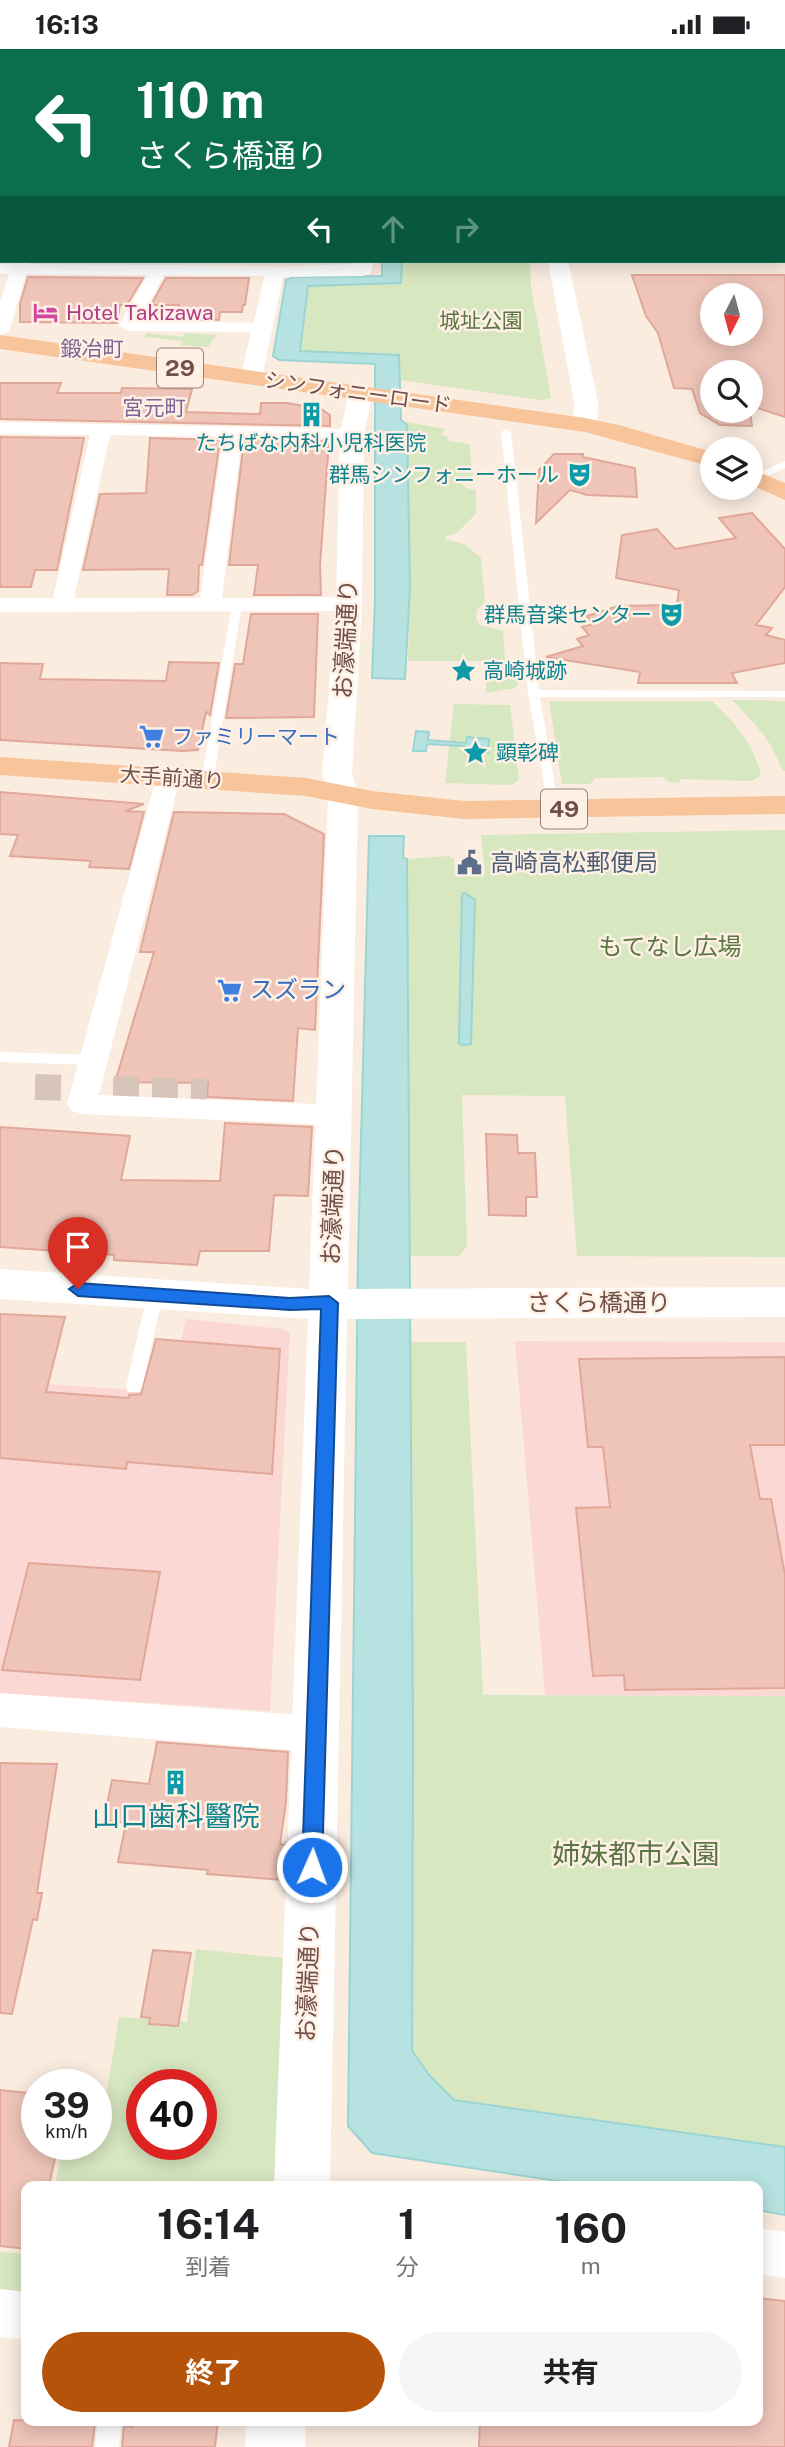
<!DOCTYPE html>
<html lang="ja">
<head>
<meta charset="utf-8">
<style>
	body { margin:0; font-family:"Public Sans","Noto Sans JP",sans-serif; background:#f6f6f6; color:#202124; height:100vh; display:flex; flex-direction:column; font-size:26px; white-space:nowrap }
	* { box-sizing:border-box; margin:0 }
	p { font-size:23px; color:#757577 }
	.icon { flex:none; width:38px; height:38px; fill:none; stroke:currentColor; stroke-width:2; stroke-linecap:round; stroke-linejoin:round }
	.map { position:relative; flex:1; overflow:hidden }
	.details { position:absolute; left:21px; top:2132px; width:742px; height:245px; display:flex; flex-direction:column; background:#fff; border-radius:14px; box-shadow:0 4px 18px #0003 }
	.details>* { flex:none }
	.top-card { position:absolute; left:0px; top:0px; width:786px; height:214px; box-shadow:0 4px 18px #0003; background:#0b6e4f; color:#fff; overflow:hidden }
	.needle { width:46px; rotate:186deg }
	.fabs { position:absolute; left:700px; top:234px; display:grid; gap:14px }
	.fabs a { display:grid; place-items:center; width:63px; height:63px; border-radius:50%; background:#fff; box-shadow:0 4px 18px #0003; font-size:35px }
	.speed { position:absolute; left:21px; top:2020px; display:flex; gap:14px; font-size:35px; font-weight:700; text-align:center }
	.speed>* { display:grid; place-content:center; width:91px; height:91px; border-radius:50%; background:#fff; box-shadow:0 4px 18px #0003; line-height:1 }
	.speed small { font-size:18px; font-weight:400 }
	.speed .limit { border:10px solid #d22; background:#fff; color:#111 }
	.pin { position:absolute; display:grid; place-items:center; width:60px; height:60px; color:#fff; margin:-72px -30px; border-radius:50% 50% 50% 0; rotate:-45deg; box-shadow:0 0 7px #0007 }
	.pin .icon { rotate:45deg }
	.me { position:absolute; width:77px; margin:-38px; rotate:2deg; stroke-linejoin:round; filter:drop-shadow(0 0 5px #0008) }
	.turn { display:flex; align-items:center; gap:24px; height:147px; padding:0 21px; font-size:32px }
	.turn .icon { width:91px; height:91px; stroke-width:2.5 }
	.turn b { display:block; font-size:49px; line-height:60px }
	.lanes { display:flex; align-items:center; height:66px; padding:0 21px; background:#0003; justify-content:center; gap:35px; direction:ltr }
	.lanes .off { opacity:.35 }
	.eta { display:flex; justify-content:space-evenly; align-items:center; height:119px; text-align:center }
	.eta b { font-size:42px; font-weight:700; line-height:49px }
	.primary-button { display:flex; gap:14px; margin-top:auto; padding:14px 21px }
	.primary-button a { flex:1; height:80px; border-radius:42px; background:#b45309; color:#fff; font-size:28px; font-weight:700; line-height:80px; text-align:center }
	.primary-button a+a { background:#f6f6f6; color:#202124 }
	.status { display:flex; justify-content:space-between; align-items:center; height:49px; padding:0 35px; background:#fff; direction:ltr }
	.status svg { height:19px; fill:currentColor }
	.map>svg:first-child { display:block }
</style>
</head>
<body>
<div class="status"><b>16:13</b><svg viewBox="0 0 49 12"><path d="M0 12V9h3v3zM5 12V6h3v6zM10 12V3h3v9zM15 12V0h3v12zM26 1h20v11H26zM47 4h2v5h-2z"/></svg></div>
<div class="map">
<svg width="785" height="2398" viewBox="0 0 785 2398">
	<rect width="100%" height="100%" fill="#fbece0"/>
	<path fill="#fbd8d4" d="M186 1270 282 1280 290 1283 270 1662 0 1644V1332L169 1343Z
		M515 1292 785 1293V1647L545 1646Z"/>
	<path fill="#d7e7c0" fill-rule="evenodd" d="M402 212H530L531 237 551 349 540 351 400 331 399 306 300 303 308 237 400 234Z
		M146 284 183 288 186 284 216 286 208 298 181 296 183 292 144 288Z
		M401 372 445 380 441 386 449 388 446 391 469 395 473 426 460 433 466 439 476 441V465L457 484 446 487 445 490 464 495 481 509 485 553 477 561 476 571 480 576 503 582 505 612 519 613 520 632 515 639 486 644 487 612H408L410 538 407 376Z
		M732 651 785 652V722H782C773 692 754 674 732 651Z
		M549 652H712C735 674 753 694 761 726L752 732 680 730 679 734 669 733 663 728 595 729 590 735H562Z
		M454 655 510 656 519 730 512 736 445 734Z
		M785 781V1208L577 1207 565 1047 462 1046 467 1197 459 1207H409L407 810 449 807 454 810 455 825H485L481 786Z
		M411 1293H466L483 1646 785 1647V2098L454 2051 430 2027 412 2002Z
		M196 1900 293 1910 280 2137H55L63 2095H96V2048H106L119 1968 187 1973ZM142 2035H201V2095H142Z
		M0 2203 26 2205V2246L0 2243Z"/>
	<path fill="#b6e3e1" stroke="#9cd4d3" stroke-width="2" d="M382 212H402L401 234 308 237 300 302 399 306 401 371 407 376 410 538 405 630 372 629 375 551V315L279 311 273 307 286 231 294 228 382 227Z
		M416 682 429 683 428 691 466 694 467 688 489 690 488 704 465 702V697L427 695 426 702H413Z
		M369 787H404L403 809 407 810 413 1689 412 2002 430 2027 454 2051 785 2098V2166L758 2161V2137H591L372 2104 348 2077 358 1204Z
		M465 844 475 851 471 995 462 996 459 994 462 845Z"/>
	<path fill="#efc5b9" stroke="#e1a89a" stroke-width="2" fill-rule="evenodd" d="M632 226H785V368L751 357V324H712V362H750L752 377 720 376 700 364 692 340 674 339 658 284 646 267ZM712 247H751V285H712Z
		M28 228 143 229 127 256H120L117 274 20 273V255Z
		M166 229H249L245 256H243L242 263H220L219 271 180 270 179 256H151Z
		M0 334H61L57 344H121L122 339 192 340 186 363 260 365 261 354H287L321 360 330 366V377L0 370Z
		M0 388 84 389 57 521H35L31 538H0Z
		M150 389 220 391 202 516H199L198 542 192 546H167L169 520 83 521 100 445 146 444Z
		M244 391 329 392 320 517 321 546H254L258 516H229Z
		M554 405H583V408L635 419 637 448 587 446 570 441 536 474 539 421Z
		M752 464 785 500V538L756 576 772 579 766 586 785 591V614L732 624 737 634H638L640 623 546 608 583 597 577 590 589 586 582 578 593 575 587 567 618 557 677 556 679 541 616 529 622 486 657 480 675 500 736 489 719 469Z
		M251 565H318L314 668 226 669 235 615H243Z
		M169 613 219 614 210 666 206 663 198 701 182 702 0 691V614L43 615 40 630 166 632Z
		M0 743 144 755 125 762 144 763 129 820 89 818 91 812 10 807 18 786 0 785Z
		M174 763 284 765 324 785 315 981 298 979 293 1052 207 1048 208 1034 115 1033 154 903H140Z
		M225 1074 312 1078 308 1147 274 1146 269 1202H200L197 1216 114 1211V1206L0 1198V1078L130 1087 121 1131 220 1132Z
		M486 1085 517 1086 518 1104H535L537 1148H526V1167L489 1166Z
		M0 1265 65 1268 46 1343 128 1349 129 1346 141 1345 156 1290 280 1300 272 1425 127 1413 126 1420 0 1409Z
		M785 1308V1396H750L760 1450H771L785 1526V1639L625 1641 624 1626 593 1627 576 1459 610 1458 603 1398H588L579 1310Z
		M29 1514 160 1523 140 1631 2 1621Z
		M157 1693 288 1703 286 1753 280 1795 285 1796 283 1831 207 1825 208 1821 118 1813 126 1774 104 1771 112 1731 149 1735Z
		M0 1714 57 1715 37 1844H42L37 1871 33 1870 12 1965 0 1964Z
		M153 1901 191 1904 178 1977 149 1975 150 1969 141 1968Z
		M0 2041 37 2045V2095H58L49 2137H26V2200L0 2197Z
		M758 2249 785 2252V2398H479L480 2371H758Z
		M14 2371 95 2374 92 2398H9Z
		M134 2371H218L215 2398H122L124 2377 133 2378Z"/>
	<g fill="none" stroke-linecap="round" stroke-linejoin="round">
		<path stroke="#d8c5ba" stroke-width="26" stroke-dasharray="26 13" stroke-linecap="butt" d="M35 1038 207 1043"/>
		<path fill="#fff" fill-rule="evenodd" d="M506 380 511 383 539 641 785 642V648H540L559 760 557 763H549L528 644 501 383Z
			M785 412V419L759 431 751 430V427Z
			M237 553 242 556 213 732 207 736 201 732 232 556Z
			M0 1003 94 1006 101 1011 94 1016 0 1013Z
			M155 1240 161 1242 163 1246 142 1338 140 1343H128L126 1338 147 1246 149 1242Z
			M98 2371H122L119 2398H95Z"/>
		<path fill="#fff" fill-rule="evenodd" d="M196 0H210V2H196Z
			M467 0H482L465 2Z
			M784 53H785V61H784Z
			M0 72H2V80H0Z
			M0 119H2V129H0Z
			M0 165H2V175H0Z
			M13 212H29V215L274 217 283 222 274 227 164 226 140 272 268 274 271 278 262 283 128 282 119 277 147 226 26 225 9 282 0 287V253L9 225H0V215H12Z
			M0 373 359 380 362 384 359 388 352 390 242 388 222 549 349 548 357 550 360 555 357 560 349 562 0 563V549H53L90 386 0 385ZM110 386 223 388 200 549H74Z
			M168 722 177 724 180 729 99 1046 336 1056 346 1059 351 1066 346 1073 336 1076 82 1065 72 1062 67 1055 156 729 159 724Z
			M0 1644 316 1667 330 1673 335 1685 330 1697 316 1703 0 1678Z
			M758 2179 785 2183V2229L758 2225Z
			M0 2240 26 2243V2291L0 2288Z"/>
		<path fill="#fff" fill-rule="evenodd" d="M56 0H72L73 2H56Z
			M784 145H785V157H784Z
			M354 212H374L370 225 363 227 283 228 262 329 259 334H243L240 329 267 218 353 215Z
			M548 212H568L598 353 597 376 593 381H577L573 376 574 353Z
			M361 338 369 340 373 345 364 384 362 555 352 724 358 747 348 1240 785 1238V1268L347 1270 330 2137H274L308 1270 0 1250V1220L309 1240 328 747 322 724 336 555 340 384 349 345 353 340Z
			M246 2371H306L305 2398H245Z"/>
		<path fill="#f8c49a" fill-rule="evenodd" d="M240 0H259L239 2Z
			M0 37H2V47H0Z
			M0 286 585 369 619 376 712 403V418L585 383 0 300Z
			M751 420 785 434V451L751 436Z
			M0 708 306 729 372 742 464 752 785 747V765L464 770 372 760 306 747 0 726Z"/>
	</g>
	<path fill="#1a73e8" stroke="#114b97" stroke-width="2" d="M78 1234 290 1249 329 1247 338 1254 322 1818 319 1825 312 1828 305 1825 302 1818 321 1260 290 1261 78 1247 69 1240Z"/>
	<defs>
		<symbol id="hotel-bare" viewBox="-9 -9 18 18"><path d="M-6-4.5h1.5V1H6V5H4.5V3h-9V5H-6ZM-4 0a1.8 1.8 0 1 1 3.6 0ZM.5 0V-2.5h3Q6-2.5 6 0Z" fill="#d1479c" stroke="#fef0e5" stroke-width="2.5" paint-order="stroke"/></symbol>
		<symbol id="building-bare" viewBox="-9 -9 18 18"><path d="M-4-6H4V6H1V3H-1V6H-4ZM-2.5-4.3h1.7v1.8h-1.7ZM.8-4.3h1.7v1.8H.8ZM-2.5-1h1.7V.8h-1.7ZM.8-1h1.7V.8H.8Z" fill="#0f9aa8" stroke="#fef0e5" stroke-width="2.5" paint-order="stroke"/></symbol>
		<symbol id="theatre-bare" viewBox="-9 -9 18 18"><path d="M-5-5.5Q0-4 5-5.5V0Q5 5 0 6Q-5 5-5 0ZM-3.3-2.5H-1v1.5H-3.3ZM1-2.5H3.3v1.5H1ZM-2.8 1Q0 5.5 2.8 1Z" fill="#0f9aa8" stroke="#fef0e5" stroke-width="2.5" paint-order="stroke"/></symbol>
		<symbol id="sight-bare" viewBox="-9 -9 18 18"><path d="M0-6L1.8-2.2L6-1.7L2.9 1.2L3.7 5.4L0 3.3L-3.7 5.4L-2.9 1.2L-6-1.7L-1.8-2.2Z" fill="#0f9aa8" stroke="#fef0e5" stroke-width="2.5" paint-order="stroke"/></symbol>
		<symbol id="supermarket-bare" viewBox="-9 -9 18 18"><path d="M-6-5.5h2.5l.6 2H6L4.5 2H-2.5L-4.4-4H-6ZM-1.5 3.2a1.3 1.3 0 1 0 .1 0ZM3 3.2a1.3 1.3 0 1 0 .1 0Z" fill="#3f7fe0" stroke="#fef0e5" stroke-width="2.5" paint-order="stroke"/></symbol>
		<symbol id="civic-bare" viewBox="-9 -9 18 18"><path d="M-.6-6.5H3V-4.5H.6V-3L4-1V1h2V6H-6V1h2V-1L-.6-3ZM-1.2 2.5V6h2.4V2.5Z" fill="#5c6f8a" stroke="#fef0e5" stroke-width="2.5" paint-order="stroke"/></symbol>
	</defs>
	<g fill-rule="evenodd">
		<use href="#hotel-bare" x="28" y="246" width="35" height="35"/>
		<use href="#building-bare" x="294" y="348" width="35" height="35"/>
		<use href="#theatre-bare" x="562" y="408" width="35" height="35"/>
		<use href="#theatre-bare" x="654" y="548" width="35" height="35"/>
		<use href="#sight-bare" x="446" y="604" width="35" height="35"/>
		<use href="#supermarket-bare" x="134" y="670" width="35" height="35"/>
		<use href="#sight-bare" x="458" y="686" width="35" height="35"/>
		<use href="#civic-bare" x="452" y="796" width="35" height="35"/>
		<use href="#supermarket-bare" x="212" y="924" width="35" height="35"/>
		<use href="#building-bare" x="158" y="1716" width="35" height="35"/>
	</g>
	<g text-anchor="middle" stroke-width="5" stroke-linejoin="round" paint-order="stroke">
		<g font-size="21" fill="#b23c85" stroke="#fef0e5" text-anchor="start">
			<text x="66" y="271">Hotel Takizawa</text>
		</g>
		<g font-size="21" fill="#5a7642" stroke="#fef0e5">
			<text x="481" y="279">城址公園</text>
		</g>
		<g font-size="21" fill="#7b6494" stroke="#fef0e5">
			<text x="92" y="307">鍛冶町</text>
			<text x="154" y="366">宮元町</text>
		</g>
		<g font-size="21" fill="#705049" stroke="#fef0e5">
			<text transform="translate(358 344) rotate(8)" y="7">シンフォニーロード</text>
			<text transform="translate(172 729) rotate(4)" y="7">大手前通り</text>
		</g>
		<g font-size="21" fill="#0d838f" stroke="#fef0e5" text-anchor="end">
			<text x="311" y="401" text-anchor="middle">たちばな内科小児科医院</text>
			<text x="559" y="433">群馬シンフォニーホール</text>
			<text x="652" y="573">群馬音楽センター</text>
			<text x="483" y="629" text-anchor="start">高崎城跡</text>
			<text x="496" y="711" text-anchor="start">顕彰碑</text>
		</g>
		<g font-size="21" fill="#366cbe" stroke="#fef0e5" text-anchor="start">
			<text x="172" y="695">ファミリーマート</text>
		</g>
		<g fill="#fef0e5" stroke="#9b8078" stroke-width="2">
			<rect x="157" y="299.5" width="46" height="39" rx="5"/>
			<rect x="541" y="740.5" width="46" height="39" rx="5"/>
		</g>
		<g font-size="23" font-weight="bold" fill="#705049">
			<text x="180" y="327">29</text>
			<text x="564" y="768">49</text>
		</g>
		<g font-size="24" fill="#705049" stroke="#fef0e5">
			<text transform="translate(346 590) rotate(-87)" y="8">お濠端通り</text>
			<text transform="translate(333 1156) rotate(-88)" y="8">お濠端通り</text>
			<text x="599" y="1262">さくら橋通り</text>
			<text transform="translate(308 1933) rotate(-88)" y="8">お濠端通り</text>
		</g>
		<g font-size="24" fill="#4e5e75" stroke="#fef0e5" text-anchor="start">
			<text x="490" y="822">高崎高松郵便局</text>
		</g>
		<g font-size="24" fill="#5a7642" stroke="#fef0e5">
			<text x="670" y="906">もてなし広場</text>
		</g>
		<g font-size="24" fill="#366cbe" stroke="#fef0e5" text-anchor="start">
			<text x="250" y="949">スズラン</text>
		</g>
		<g font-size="28" fill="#0d838f" stroke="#fef0e5">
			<text x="176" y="1777">山口歯科醫院</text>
		</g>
		<g font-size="28" fill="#5a7642" stroke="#fef0e5">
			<text x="636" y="1815">姉妹都市公園</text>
		</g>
	</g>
</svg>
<div class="fabs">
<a><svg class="needle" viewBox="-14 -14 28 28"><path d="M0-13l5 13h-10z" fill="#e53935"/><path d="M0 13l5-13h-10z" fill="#757577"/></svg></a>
<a><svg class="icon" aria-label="search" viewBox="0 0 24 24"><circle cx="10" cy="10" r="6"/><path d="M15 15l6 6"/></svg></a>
<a><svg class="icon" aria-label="layers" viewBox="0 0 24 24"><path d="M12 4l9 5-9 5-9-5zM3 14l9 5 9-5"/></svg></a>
</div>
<div class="speed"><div>39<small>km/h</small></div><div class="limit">40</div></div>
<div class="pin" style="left:78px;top:1240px;background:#d93025"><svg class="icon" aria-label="arrive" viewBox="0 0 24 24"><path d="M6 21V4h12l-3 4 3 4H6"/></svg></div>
<svg class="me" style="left:312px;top:1818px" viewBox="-20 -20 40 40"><circle r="17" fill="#1a73e8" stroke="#fff" stroke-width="3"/><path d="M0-11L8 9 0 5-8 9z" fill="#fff"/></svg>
<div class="top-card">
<div class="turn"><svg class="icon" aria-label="left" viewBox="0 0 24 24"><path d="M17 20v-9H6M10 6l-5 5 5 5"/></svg><div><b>110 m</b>さくら橋通り</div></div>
<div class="lanes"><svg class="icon" aria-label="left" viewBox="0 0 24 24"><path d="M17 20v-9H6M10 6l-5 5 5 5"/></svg><svg class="icon off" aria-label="ahead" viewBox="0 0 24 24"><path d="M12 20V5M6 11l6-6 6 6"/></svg><svg class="icon off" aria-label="right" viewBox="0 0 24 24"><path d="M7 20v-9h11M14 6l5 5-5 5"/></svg></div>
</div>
<section class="details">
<div class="eta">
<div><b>16:14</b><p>到着</p></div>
<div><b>1</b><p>分</p></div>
<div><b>160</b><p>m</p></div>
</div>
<div class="primary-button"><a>終了</a><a>共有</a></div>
</section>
</div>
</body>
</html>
